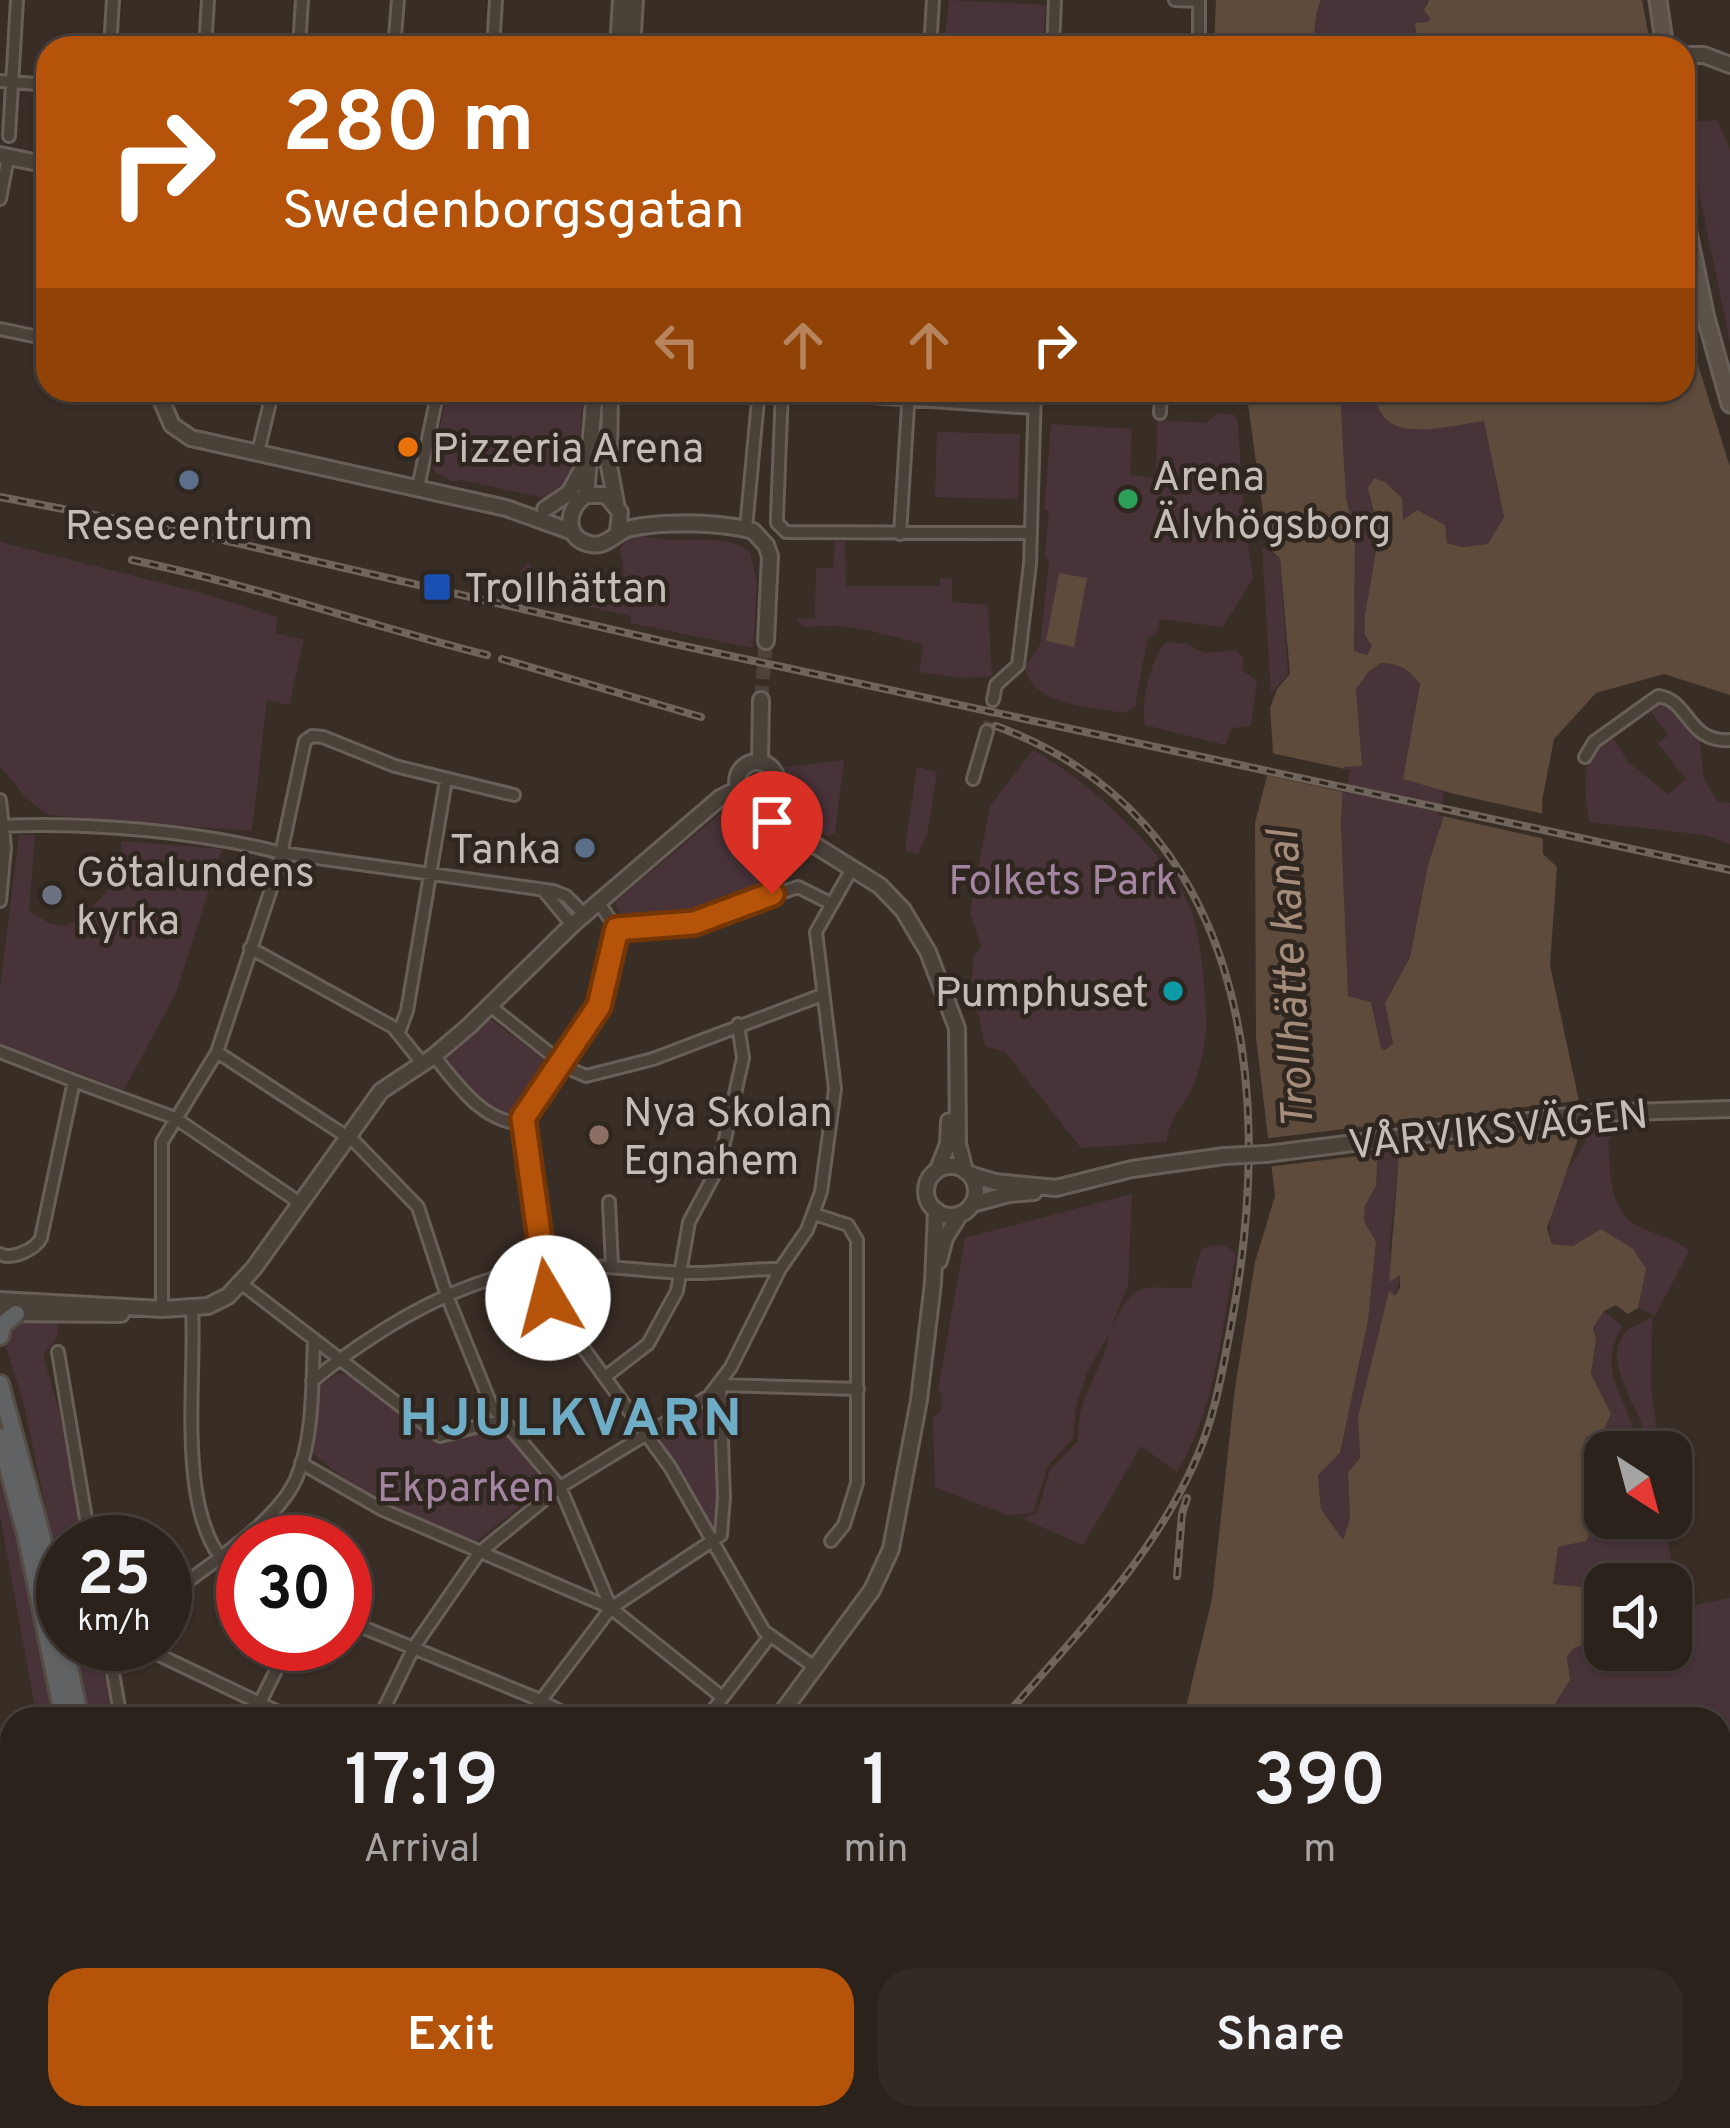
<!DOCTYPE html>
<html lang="en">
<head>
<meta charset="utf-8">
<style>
	body { margin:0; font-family:Overpass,sans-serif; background:#332a25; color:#f1f3f6; height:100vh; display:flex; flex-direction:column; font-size:45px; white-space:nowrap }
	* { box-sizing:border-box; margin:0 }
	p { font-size:39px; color:#a6a4a3 }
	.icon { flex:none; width:66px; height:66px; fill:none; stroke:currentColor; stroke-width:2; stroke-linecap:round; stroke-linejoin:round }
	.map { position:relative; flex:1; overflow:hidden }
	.details { position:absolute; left:0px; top:1707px; width:1731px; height:423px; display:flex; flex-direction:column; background:#2b221c; border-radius:36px 36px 0 0; box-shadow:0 3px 9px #0004,0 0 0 3px #473f3b }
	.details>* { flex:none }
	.top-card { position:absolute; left:36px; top:36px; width:1659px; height:366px; border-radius:36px; box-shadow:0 3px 9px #0004,0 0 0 3px #473f3b; background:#b45309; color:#fff; overflow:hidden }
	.needle { width:78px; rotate:144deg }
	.fabs { position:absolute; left:1584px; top:1431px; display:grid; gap:24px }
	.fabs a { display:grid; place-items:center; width:108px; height:108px; border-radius:24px; background:#2b221c; box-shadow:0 3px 9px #0004,0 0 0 3px #473f3b; font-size:60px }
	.speed { position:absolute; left:36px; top:1515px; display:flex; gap:24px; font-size:60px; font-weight:700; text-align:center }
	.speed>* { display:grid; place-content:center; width:156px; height:156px; border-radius:50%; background:#2b221c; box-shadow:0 3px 9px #0004,0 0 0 3px #473f3b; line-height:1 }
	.speed small { font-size:30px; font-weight:400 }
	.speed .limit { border:18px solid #d22; background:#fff; color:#111 }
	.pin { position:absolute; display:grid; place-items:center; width:102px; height:102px; color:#fff; margin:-123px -51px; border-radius:50% 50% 50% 0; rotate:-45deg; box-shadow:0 0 12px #0007 }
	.pin .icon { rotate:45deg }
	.me { position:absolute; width:132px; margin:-66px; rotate:352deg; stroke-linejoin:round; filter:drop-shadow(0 0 9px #0008) }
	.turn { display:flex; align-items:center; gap:42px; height:252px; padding:0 48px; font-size:54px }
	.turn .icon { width:156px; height:156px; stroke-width:2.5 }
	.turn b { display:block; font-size:84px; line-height:102px }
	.lanes { display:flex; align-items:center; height:114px; padding:0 48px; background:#0003; justify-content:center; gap:60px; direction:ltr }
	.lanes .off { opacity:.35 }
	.eta { display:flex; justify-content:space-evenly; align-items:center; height:204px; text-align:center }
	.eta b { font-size:72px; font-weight:600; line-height:84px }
	.button { display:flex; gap:24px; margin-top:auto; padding:24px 48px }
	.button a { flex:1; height:138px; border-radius:36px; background:#b45309; color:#fff; font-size:48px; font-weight:600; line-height:138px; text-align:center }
	.button a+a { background:#332a25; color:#f1f3f6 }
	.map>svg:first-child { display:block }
</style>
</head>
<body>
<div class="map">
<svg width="1730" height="2128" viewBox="0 0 1730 2128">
	<rect width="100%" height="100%" fill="#392e26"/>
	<path fill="#483339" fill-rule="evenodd" d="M949 0 1046 5 1042 48H944Z
		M1321 0H1429L1425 4 1431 18 1428 22 1416 23 1417 38 1433 44V48H1312L1313 21Z
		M1718 120 1730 150V342L1692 159 1695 122Z
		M448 390 577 392 583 399C580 420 582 473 568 489 566 491 552 498 550 499L461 480 453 482 435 472 432 465Z
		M1340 390H1372L1381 415 1415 428 1484 420 1504 517 1489 544 1462 547 1447 542 1444 525 1402 521 1385 482 1374 479 1370 483 1379 533 1369 590 1372 652 1368 655 1354 651 1355 533 1346 498Z
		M1217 413 1235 415 1238 424 1244 520 1253 578 1223 627 1160 619 1157 632 1147 640 1135 707 1124 713C1089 706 1035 707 1024 667L1040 645 1049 563 1045 554 1049 511 1044 509 1051 424 1132 429 1130 475 1156 478 1157 420 1206 423Z
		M937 432 1020 434 1018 499 935 497Z
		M644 536C679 546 721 530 750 552L757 584 753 648 630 623 631 616 540 596 542 578 521 571 527 563C550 581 594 628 618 588 626 574 624 563 619 550L629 537Z
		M835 541H845L846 586H939L940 578 952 579V602L988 605 992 676 961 678 919 672 923 649 920 643C879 634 848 622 805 627L796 619 815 618 816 568H833Z
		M0 542 202 593 277 617 276 633 304 640 289 705 267 700 252 831 48 815 25 797 0 766Z
		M1262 547 1280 558 1288 674 1271 694Z
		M1166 642 1188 644 1204 653 1235 650 1244 659 1242 670 1257 681 1251 726 1231 728 1226 745 1145 725C1140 704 1151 658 1166 642Z
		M1381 663C1400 664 1409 669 1420 683L1403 779 1451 792 1428 865 1410 957 1385 1003 1393 1045 1385 1050 1381 1048 1371 1002 1348 996 1341 823 1344 767 1361 766 1356 689 1369 671Z
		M1658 701 1667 704 1700 743 1704 779 1717 801 1730 803V844L1705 835 1589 822C1584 786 1578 757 1613 738L1629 763 1668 794 1686 779 1658 744 1668 735 1648 707Z
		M1033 750C1084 777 1172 857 1192 912 1201 940 1207 1001 1206 1031 1205 1043 1201 1064 1197 1076 1189 1101 1170 1114 1166 1142L1081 1148 1005 1052 985 1046 979 1016 969 1005 974 955 981 947 970 912 990 806Z
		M844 760 835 833 827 836C801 822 791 795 785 767Z
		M917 767 937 772 927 835 918 854 906 851V841Z
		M727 808C775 810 779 836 794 875L690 920 633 922 617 910 615 902Z
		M19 835H35L29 911 49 923 66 926 86 914 119 878 122 841 222 849 176 993 124 1090 0 1044V990Z
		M490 1019 551 1064 518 1113 497 1114 459 1083 445 1061Z
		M1603 1125 1613 1133 1608 1140C1611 1169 1607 1210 1638 1226 1655 1235 1673 1237 1689 1251L1655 1316 1638 1308 1646 1269 1573 1246 1552 1244C1542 1212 1566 1169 1585 1143L1584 1128Z
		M1385 1132 1400 1150 1390 1242 1391 1281 1401 1274 1395 1297 1389 1292 1358 1417 1360 1458 1348 1472 1350 1519 1343 1541 1321 1509 1318 1475 1340 1453 1368 1321 1376 1243 1364 1221 1365 1206 1376 1186 1378 1149Z
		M1132 1194 1128 1285 1109 1333C1139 1277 1130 1289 1191 1288L1201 1249C1216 1244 1224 1242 1236 1254 1221 1328 1217 1406 1177 1472L1141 1446 1083 1545 1023 1519 1037 1513 1050 1470 1078 1441C1076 1395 1102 1375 1109 1334L1088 1370 1076 1406 1073 1438 1048 1466 1033 1513 1007 1515 935 1487 933 1418 941 1411 942 1395 938 1390 965 1238Z
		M1604 1311 1622 1326C1591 1381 1639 1403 1634 1452H1605V1518L1663 1520 1678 1591 1694 1605 1730 1598V1862L1719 1864V1719H1570L1556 1702 1570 1680 1567 1658 1573 1648 1590 1642 1553 1584 1558 1547 1586 1540 1582 1451 1586 1437 1611 1414 1591 1374 1596 1339 1593 1328ZM1605 1584H1671V1650H1605Z
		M1652 1316 1651 1389 1659 1443 1648 1444C1644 1413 1598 1360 1626 1332 1633 1325 1644 1323 1652 1316Z
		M21 1320 58 1322 57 1338 43 1355 59 1411 84 1542H63V1590L24 1405 6 1347 11 1326Z
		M340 1373 350 1376 444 1442 499 1428 550 1483 474 1543C417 1517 358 1495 312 1452L320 1383Z
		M711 1403 716 1404 720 1515 715 1529 707 1523 654 1436Z
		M0 1462 32 1587 57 1719H37L0 1515Z
		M74 1644H91L104 1659 114 1719H89Z
		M1724 1963 1730 1965V2128H1690L1697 2118H1719V1964Z
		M1175 2118H1335L1336 2128H1175Z"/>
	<path fill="#5e4b3c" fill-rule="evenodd" d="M1216 0H1321C1313 19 1316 30 1312 48H1214Z
		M1429 0H1642L1651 48H1433L1432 43 1417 38 1415 23 1428 22 1430 18 1424 10Z
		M1683 317 1730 467V695L1664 674 1596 693 1554 739 1542 801 1543 854 1557 867 1550 965 1580 1106 1578 1139 1547 1228 1552 1244 1573 1246 1601 1229 1633 1249 1646 1269 1638 1308 1628 1314 1616 1305 1604 1311 1593 1328 1596 1339 1591 1374 1611 1414 1603 1431 1586 1437 1583 1450 1596 1457C1607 1492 1603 1510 1586 1541L1558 1547 1553 1584 1581 1587 1590 1643 1574 1648 1567 1657 1570 1680 1556 1702V1719H1174L1187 1703 1212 1599 1235 1388 1255 1262 1275 1196 1256 1038 1255 823 1273 752 1270 708 1277 689 1290 674 1280 558 1268 548 1246 390H1340L1346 498 1355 533 1354 651 1367 655 1372 646 1365 635V615L1379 533 1368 488 1374 478 1385 482 1402 498 1403 520 1417 510 1445 525 1447 543 1462 547 1488 544 1504 517 1484 421C1459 424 1404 440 1385 418 1378 411 1375 399 1372 390H1683ZM1381 663C1400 664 1409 669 1420 684L1403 779 1451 793 1428 865 1410 957 1385 1003 1393 1044 1385 1050 1381 1048 1371 1002 1348 996 1341 823 1344 767 1362 766 1356 689 1369 671ZM1401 1131 1389 1282 1400 1275V1288L1395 1296 1389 1291 1358 1417 1360 1458 1348 1472 1350 1519 1343 1540 1321 1509 1318 1475 1340 1453 1368 1321 1376 1242 1364 1221 1365 1206 1376 1186 1378 1149Z
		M1059 573 1087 578 1074 647 1046 641Z
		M1335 2118H1697L1690 2128H1336Z"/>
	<path fill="#392e26" d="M1267 752 1354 771 1349 773 1348 793 1262 774Z
		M1441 791 1548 815 1549 840 1438 815 1444 796Z
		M1584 1100 1585 1128 1394 1152 1395 1135 1390 1136 1384 1153 1266 1167 1262 1139Z"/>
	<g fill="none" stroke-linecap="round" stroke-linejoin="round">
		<path stroke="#4e433b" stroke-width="10" stroke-dasharray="10 5" stroke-linecap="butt" d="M987 731 993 700"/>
		<path stroke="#4e433b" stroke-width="14" stroke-dasharray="14 7" stroke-linecap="butt" d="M761 700 766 641"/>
		<defs>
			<path id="minor" d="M1175 0 1199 1
				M1199 0V48
				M110 48 113 0
				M205 48 208 0
				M299 48 302 0
				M394 48 398 0
				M493 48 496 0
				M930 48 933 0
				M1053 48 1055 0
				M0 81 48 85
				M9 136 17 0
				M0 199 8 157
				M0 329 48 339
				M770 390 1034 408
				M782 390 777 517V523L786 532 1030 533
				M1160 413 1161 390
				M258 452 273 390
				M418 488 438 390
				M746 528 759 390
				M900 534 909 390
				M993 700 996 685 1018 665 1030 564 1035 390
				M1585 757 1594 742 1658 696C1690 700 1687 743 1730 740
				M973 779 987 731
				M0 800 5 847 0 901
				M0 826C86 822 198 831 281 853L553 891 566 896 584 914
				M544 891 572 925
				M598 902 617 929 599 1005 523 1118 547 1298 670 1467 764 1631 816 1668
				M617 929 694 923 798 887 830 903
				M250 948 393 1027 422 1063
				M490 1006 568 1068 586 1076 653 1059 822 995
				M399 1032 407 1011 446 780
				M0 1052 74 1081 41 1238C35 1250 11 1260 0 1254
				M217 1052 355 1142 418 1207 447 1296 492 1407 560 1487 611 1608 722 1697
				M434 1056C457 1084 482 1122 523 1124
				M74 1081 175 1118 300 1203
				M609 1202 612 1266
				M814 1214 848 1225 857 1240V1483L844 1525 831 1541
				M242 1284 440 1436 502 1420
				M192 1308C197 1383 171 1536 243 1578
				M162 1309V1142L217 1052 278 868 305 741 312 736 323 737 395 766 514 795
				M58 1352 90 1542
				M605 1377 648 1344 677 1291 689 1222 719 1166 743 1058 738 1024
				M312 1381C377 1329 458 1279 541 1268 591 1262 639 1271 688 1273 719 1274 750 1268 780 1269
				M301 1463 383 1510 611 1608
				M165 1598C204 1568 276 1524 296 1479 314 1438 312 1383 314 1339
				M345 1620 540 1700 574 1719
				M108 1644 121 1719
				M136 1644 293 1719
				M787 1707 802 1719
				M252 1719 289 1644
				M379 1719 414 1647 479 1553 560 1487 709 1396 731 1367 780 1269 807 1230 821 1192 835 1089 816 932 853 867
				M527 1719 611 1608 721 1535 724 1497 720 1385 858 1389
				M706 1719 770 1636
				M0 1739 7 1741
				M0 1846 12 1841
				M0 2050 12 2049
				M728 2128 732 2118"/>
			<path id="tertiary" d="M618 48 621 0
				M632 48 635 0
				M1683 55H1704L1730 65
				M0 155 48 165
				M157 390 172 425 191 438 506 508 573 532
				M610 390 609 466 616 503
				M586 495 595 390
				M545 509 569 493 584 466
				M618 531 620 512 606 495H586C567 507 562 538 590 544 607 548 616 531 631 528 662 521 723 522 753 531L766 545 770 556 766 641
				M760 761 761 700
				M737 782a20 20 0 1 1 40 0a20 20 0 1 1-40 0Z
				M768 799 794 832 880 886 903 910 928 952 957 1028 958 1144 965 1171
				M1266 1154 1593 1113 1730 1109
				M926 1191a25 25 0 1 1 50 0a25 25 0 1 1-50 0Z
				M938 1169 948 1144 949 1121
				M969 1174 995 1182 1056 1188 1132 1169 1224 1156
				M972 1204 1009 1194 1034 1192
				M939 1261 945 1238 960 1214
				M0 1300 162 1309 208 1306 228 1296 254 1268 381 1091 434 1056 469 1026 572 925 720 798 738 789
				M0 1313 121 1314
				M777 1719 872 1590 891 1549 919 1400 933 1283 936 1210
				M568 2118 572 2128
				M582 2118 586 2128
				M384 2128 394 2118"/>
			<path id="secondary" d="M1658 0 1665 48
				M1683 209 1706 318 1730 404"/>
			<path id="trunk" d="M0 1336 3 1324 16 1314
				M0 1384 41 1534 63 1637
				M0 1437 27 1538 64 1719
				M64 1644 80 1719
				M137 2118V2128
				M159 2118V2128"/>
		</defs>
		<use href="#minor" stroke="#685f58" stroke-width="16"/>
		<use href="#tertiary" stroke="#685f58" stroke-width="20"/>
		<use href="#secondary" stroke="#685f58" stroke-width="21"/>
		<use href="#trunk" stroke="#554c45" stroke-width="22"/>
		<use href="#minor" stroke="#4a4139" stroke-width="10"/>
		<use href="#tertiary" stroke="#4a4139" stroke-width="14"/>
		<use href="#secondary" stroke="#5c5248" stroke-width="15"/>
		<use href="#trunk" stroke="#616264" stroke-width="16"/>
		<defs>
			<path id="rail" d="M0 497 210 537 670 643 1730 870
				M132 560C252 585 368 625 487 655
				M502 659 701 717
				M996 726C1245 818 1274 1082 1234 1309 1224 1362 1216 1417 1193 1466 1149 1563 1072 1639 1003 1719
				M1177 1576 1182 1514 1187 1498
				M762 2128 768 2118
				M792 2128 795 2118
				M836 2128 838 2118"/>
		</defs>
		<use href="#rail" stroke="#70655c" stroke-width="8"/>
		<use href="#rail" stroke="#2f261f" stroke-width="3" stroke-dasharray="9" stroke-linecap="butt"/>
		<defs>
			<path id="tertiary-bridge" d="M1224 1156 1266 1154"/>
		</defs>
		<use href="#tertiary-bridge" stroke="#685f58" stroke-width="20" stroke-linecap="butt"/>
		<use href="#tertiary-bridge" stroke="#4a4139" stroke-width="14"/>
	</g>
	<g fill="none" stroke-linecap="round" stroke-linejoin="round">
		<defs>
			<path id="route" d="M548 1298 523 1118 599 1006 617 929 694 923 772 894"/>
		</defs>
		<use href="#route" stroke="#753606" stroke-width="30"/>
		<use href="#route" stroke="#b45309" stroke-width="21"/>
	</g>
	<circle fill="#e8710a" stroke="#2f261f" stroke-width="4.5" cx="408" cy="447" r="12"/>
	<g fill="#5c6f8a" stroke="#2f261f" stroke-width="4.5">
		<circle cx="189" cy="480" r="12"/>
		<circle cx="585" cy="848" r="12"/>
	</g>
	<circle fill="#2e9e5b" stroke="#2f261f" stroke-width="4.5" cx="1128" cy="499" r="12"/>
	<rect fill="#1a4fb4" stroke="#2f261f" stroke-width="4.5" x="422" y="572" width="30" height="30" rx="6"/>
	<circle fill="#6b7280" stroke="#2f261f" stroke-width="4.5" cx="52" cy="895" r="12"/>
	<circle fill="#0f9aa8" stroke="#2f261f" stroke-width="4.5" cx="1173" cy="991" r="12"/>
	<circle fill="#8d6e63" stroke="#2f261f" stroke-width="4.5" cx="599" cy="1135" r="12"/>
	<g text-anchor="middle" stroke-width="9" stroke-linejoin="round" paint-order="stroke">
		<g font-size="42" fill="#c5bdb5" stroke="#2f261f" text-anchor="start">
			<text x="432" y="462">Pizzeria Arena</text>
			<text x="1152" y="490">Arena<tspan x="1152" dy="48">Älvhögsborg</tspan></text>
			<text x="189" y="539" text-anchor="middle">Resecentrum</text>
			<text x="464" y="602">Trollhättan</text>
			<text x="561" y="863" text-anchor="end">Tanka</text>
			<text x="76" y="886">Götalundens<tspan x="76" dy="48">kyrka</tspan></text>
			<text x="1149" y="1006" text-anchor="end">Pumphuset</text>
			<text x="623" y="1126">Nya Skolan<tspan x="623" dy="48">Egnahem</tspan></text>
		</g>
		<g font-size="42" fill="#a385a1" stroke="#2f261f">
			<text x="1063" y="894">Folkets Park</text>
			<text x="466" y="1501">Ekparken</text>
		</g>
		<g font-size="42" fill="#c5bdb5" stroke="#2f261f">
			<text transform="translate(1498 1128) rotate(-6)" y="15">VÅRVIKSVÄGEN</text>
		</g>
		<g font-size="45" font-style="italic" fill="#a58c7a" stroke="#2f261f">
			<text transform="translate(1289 980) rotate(-93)" y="16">Trollhätte kanal</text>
		</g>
		<g font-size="54" font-weight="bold" letter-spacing="3" fill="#6facc6" stroke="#2f261f">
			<text x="572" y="1435">HJULKVARN</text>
		</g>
	</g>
</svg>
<div class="fabs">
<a><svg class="needle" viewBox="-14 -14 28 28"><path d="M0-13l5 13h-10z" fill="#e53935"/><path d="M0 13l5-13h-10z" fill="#a6a4a3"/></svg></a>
<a><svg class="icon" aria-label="sound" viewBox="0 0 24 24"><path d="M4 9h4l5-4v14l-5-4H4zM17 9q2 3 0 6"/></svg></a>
</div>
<div class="speed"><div>25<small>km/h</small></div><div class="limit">30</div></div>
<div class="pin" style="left:772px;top:894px;background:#d93025"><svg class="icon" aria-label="arrive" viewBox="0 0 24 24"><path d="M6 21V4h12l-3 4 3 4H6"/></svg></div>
<svg class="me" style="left:548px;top:1298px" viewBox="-20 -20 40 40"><circle r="19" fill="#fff"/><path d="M0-13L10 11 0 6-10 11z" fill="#b45309"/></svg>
<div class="top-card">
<div class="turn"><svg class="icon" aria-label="right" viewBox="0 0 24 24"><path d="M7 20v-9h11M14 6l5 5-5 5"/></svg><div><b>280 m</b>Swedenborgsgatan</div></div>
<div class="lanes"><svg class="icon off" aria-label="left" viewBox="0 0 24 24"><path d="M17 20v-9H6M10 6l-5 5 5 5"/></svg><svg class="icon off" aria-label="ahead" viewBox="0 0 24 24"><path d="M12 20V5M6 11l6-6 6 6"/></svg><svg class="icon off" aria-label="ahead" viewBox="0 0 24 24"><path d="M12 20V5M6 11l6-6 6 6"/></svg><svg class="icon" aria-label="right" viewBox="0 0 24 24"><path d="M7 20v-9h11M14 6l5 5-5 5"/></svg></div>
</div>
<section class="details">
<div class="eta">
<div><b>17:19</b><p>Arrival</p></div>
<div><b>1</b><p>min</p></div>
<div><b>390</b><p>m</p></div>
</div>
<div class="button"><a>Exit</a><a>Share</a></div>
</section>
</div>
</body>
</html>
